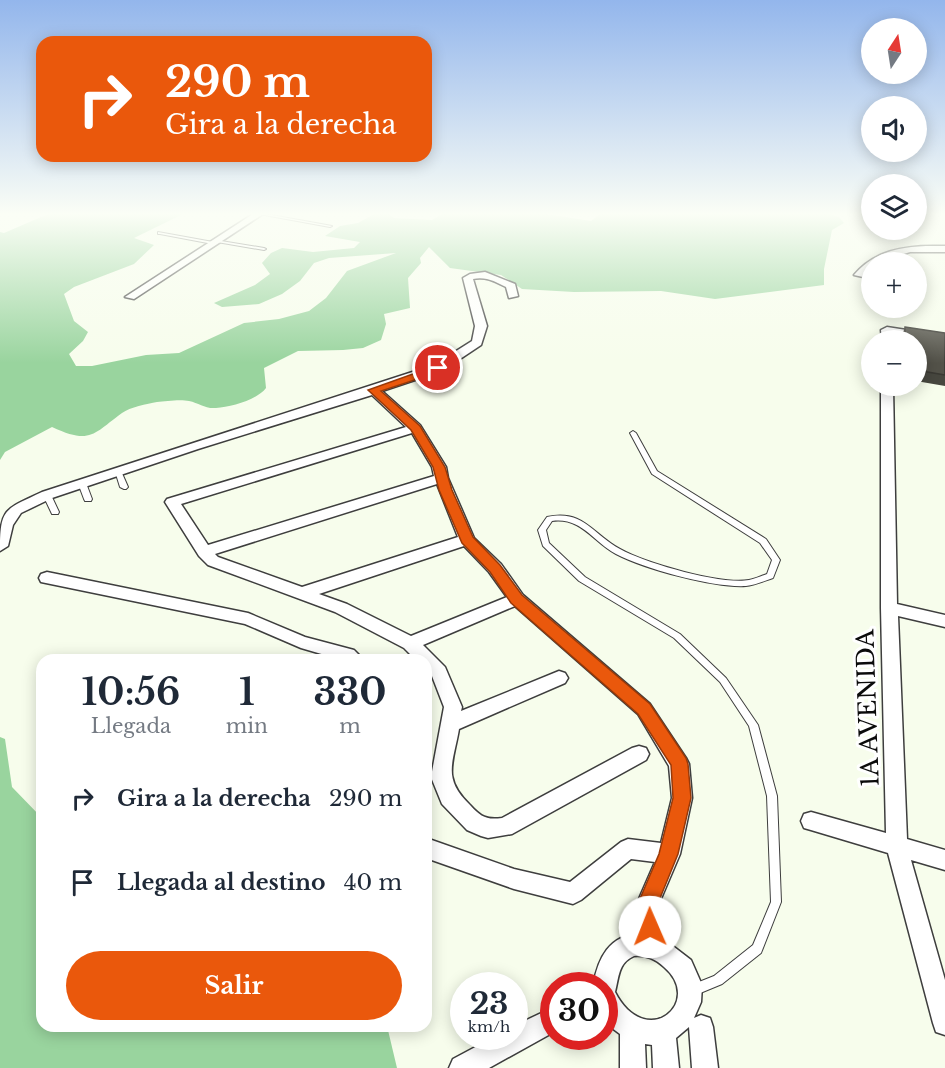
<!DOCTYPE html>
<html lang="es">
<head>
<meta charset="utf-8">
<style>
	body { margin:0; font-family:"Libre Baskerville",serif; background:#f2f2f3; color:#1f2937; height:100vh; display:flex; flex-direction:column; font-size:22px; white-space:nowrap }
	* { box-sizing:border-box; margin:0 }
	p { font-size:20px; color:#747a83 }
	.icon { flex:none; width:33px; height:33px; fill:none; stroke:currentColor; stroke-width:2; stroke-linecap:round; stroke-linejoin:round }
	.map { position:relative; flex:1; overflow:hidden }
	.side { position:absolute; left:36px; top:654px; width:396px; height:378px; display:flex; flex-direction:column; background:#fff; border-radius:18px; box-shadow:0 3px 15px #0003 }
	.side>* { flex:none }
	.hud { position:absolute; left:36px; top:36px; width:396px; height:126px; border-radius:18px; box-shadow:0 3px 15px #0003; background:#ea580c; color:#fff; overflow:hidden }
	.needle { width:39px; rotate:12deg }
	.controls { position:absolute; left:861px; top:18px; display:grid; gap:12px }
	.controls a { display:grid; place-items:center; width:66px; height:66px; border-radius:50%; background:#fff; box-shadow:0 3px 15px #0003; font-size:30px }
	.speed { position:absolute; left:450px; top:972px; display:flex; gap:12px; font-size:30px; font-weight:700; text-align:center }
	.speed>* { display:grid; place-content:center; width:78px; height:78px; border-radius:50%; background:#fff; box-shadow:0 3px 15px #0003; line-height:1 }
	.speed small { font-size:15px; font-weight:400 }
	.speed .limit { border:9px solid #d22; background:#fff; color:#111 }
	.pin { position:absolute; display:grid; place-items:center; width:51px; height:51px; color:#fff; margin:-26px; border:3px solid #fff; border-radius:50%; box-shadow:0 2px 6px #0007 }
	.me { position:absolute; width:66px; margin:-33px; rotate:359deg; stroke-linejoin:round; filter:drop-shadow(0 0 4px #0008) }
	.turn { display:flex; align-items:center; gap:21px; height:126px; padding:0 30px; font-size:27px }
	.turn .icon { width:78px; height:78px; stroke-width:2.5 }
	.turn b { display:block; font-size:42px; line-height:51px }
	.eta { display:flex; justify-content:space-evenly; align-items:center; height:102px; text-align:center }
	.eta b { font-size:36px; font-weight:800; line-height:42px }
	.action { display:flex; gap:12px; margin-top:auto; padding:12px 30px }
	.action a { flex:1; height:69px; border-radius:36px; background:#ea580c; color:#fff; font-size:24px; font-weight:800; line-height:69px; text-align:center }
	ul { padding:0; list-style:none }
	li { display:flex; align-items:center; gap:18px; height:84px; padding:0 30px }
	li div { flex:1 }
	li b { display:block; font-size:22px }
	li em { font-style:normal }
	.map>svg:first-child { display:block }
</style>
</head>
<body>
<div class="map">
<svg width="945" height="1068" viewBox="0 0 945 1068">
	<rect width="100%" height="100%" fill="#f7fdec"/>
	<path fill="#99d49e" d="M48 214H183L134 238 154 245 134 264 74 287 64 294 74 321 88 332 83 341 69 354 76 366H92L146 355 179 353 244 323 279 319 309 311 326 298 347 271 396 253 329 258 314 263 300 281 282 294 259 304 222 307 214 303 255 285 270 274 262 263 271 253 282 248 313 252 354 248 360 242 325 236 340 226 358 223 374 214H389L394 218 432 220 442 214H546L591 221 600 214H830L839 217 844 223 832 230 824 269V285L715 299 661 291 574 292 522 289 501 275 450 268 429 247 420 258 421 263 408 278 410 308 384 314 386 324 381 340 363 348 343 350 298 351 264 368 266 388C257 400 231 407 216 408 205 409 199 403 189 401 181 399 166 401 157 402 147 404 130 407 122 413 93 434 91 445 52 427L5 452 0 460V232L4 233Z
		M0 737 5 739 12 787 42 818V1026H387L397 1068H0Z"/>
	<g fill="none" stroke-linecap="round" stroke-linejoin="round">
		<defs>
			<path id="lane" d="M259 214H266L332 226 330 227Z
				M158 232 213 242 215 243 213 244 160 234H158Z
				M215 240 264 248 266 249 264 250 217 242 215 241Z
				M633 431 636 433 657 471 766 539 780 560 773 578C764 581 755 585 746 586 714 588 645 569 616 554 593 542 582 517 552 521L546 530 549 543 585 577 680 634 726 678 758 725 777 796 781 902 761 953 722 984 693 996 689 994 687 990 689 986 714 976 753 945 771 902 767 796 749 726 720 682 674 638 579 581 543 546 538 530 547 517C584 509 592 534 620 549 645 563 721 585 749 580 755 579 761 576 767 574L772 560 760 543 652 474 630 433Z
				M116 469H120L121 471 128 487 126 489H124L120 487 115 471Z
				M80 481H84L86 483 92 499 91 501H85L84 499 78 483Z
				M44 493H50L51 495 59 512 58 514H52L43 495Z"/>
			<path id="street" d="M253 214H263L134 299 125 297Z
				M933 246H945V252H910L879 262H872V268L863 277 854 275C874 251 903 246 933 246Z
				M485 272 515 284 518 296 509 298 506 287C496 282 486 276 473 279L487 326 481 345 442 371 382 391 420 425 446 467 448 478 474 538 501 564 523 595 650 704 686 758 689 764 692 798 680 854 657 908 665 940 691 960 702 985 701 1002 694 1018 701 1015 710 1018 713 1027 718 1068H692L689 1027 676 1038 679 1068H653L652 1045 645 1044 646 1068H620V1034L604 1022V986H593C598 958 609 935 641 933L635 908 655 862 631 859 581 900 573 904 514 889 426 858V838L514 869 570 882 621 842 628 839 661 843 672 798 669 766 638 714 515 606 423 645 445 667 462 707 461 711 559 671 565 673 568 678 565 683 459 729C453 764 442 778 470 805 481 817 486 820 502 818L632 748 639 746 646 748 649 754 646 760 512 834 488 838 481 836 467 830 442 804 431 777 444 707 432 676 426 670V660H416L404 648 335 612 208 565 199 556 165 502 167 499 406 427 372 395 198 449 52 498 21 513 13 525 8 546 0 551C0 508 4 510 42 492L434 365 472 341 475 326 463 278 470 274ZM412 433 432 467 434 476 208 545 181 504ZM437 484 458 537 302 587 218 557 215 554ZM464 546 489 572 507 597 411 636 347 604 319 594ZM634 956C647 955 655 959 664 967 705 1002 646 1052 615 992 619 977 618 963 634 956Z
				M887 327 945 336V342L893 334 892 340H882L881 330Z
				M881 386H893L897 604 945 615V627L898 616 907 839 945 850V870L911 860 945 980V1035L936 1032 933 1023 888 853 811 830 804 828 801 821 804 814 811 812 886 833 881 608Z
				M47 572 248 613 305 637 354 650 364 660H342L301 648 245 624 41 582 39 578 41 574Z
				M554 1007V1032L489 1068H449L453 1059 496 1036H514V1026Z"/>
		</defs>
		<use href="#lane" stroke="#3e3e3e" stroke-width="2"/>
		<use href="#street" stroke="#3e3e3e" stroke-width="3"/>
		<use href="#lane" fill="#fff" fill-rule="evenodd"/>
		<use href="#street" fill="#fff" fill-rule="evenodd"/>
	</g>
	<path fill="#47473f" d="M905 327 945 333V386L916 381V340H901V338Z"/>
	<path fill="#535249" stroke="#3a3933" stroke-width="1.5" d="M905 327 945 333V375L916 370V340H905Z"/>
	<linearGradient id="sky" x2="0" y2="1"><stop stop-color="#93b6ec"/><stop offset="0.59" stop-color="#fbfef6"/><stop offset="1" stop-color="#fbfef6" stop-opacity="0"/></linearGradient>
	<rect width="945" height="363" fill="url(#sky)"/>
	<path fill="#ea580c" stroke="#983908" stroke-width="1.5" d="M438 365 442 366V371L381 391 420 426 445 467 452 490 473 537 500 565 522 595 650 704 686 758 688 764 691 798 678 854 656 908 661 927 658 934 650 937 643 934 636 908 659 854 673 798 671 765 638 714 511 603 490 572 462 543 439 490 433 467 411 430 368 390Z"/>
	<g text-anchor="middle" stroke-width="6" stroke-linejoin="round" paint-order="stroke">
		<g font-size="24" fill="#0b0b0b" stroke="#fff">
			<text transform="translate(868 708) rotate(-92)" y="8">1A AVENIDA</text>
		</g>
	</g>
</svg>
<div class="controls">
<a><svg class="needle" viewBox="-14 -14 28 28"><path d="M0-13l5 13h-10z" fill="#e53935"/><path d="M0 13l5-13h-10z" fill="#747a83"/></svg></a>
<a><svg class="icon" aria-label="sound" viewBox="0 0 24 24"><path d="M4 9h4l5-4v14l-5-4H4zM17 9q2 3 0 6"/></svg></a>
<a><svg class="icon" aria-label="layers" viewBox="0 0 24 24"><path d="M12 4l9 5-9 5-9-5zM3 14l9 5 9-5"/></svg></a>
<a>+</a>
<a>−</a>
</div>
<div class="speed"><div>23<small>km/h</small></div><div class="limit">30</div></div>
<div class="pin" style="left:438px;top:368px;background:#d93025"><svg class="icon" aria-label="arrive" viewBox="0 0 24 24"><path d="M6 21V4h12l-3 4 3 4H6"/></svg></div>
<svg class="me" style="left:650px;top:927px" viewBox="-20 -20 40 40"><circle r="19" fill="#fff"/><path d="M0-13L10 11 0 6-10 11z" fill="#ea580c"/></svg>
<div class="hud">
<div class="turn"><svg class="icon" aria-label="right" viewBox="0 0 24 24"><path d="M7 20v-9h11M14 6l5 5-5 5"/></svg><div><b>290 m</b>Gira a la derecha</div></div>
</div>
<section class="side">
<div class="eta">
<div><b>10:56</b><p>Llegada</p></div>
<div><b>1</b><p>min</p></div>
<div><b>330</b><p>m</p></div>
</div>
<ul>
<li><svg class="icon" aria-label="right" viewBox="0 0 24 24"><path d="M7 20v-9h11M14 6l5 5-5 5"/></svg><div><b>Gira a la derecha</b></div><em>290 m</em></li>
<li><svg class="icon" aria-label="arrive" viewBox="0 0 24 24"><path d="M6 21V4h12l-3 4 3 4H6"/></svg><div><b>Llegada al destino</b></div><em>40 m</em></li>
</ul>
<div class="action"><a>Salir</a></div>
</section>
</div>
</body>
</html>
